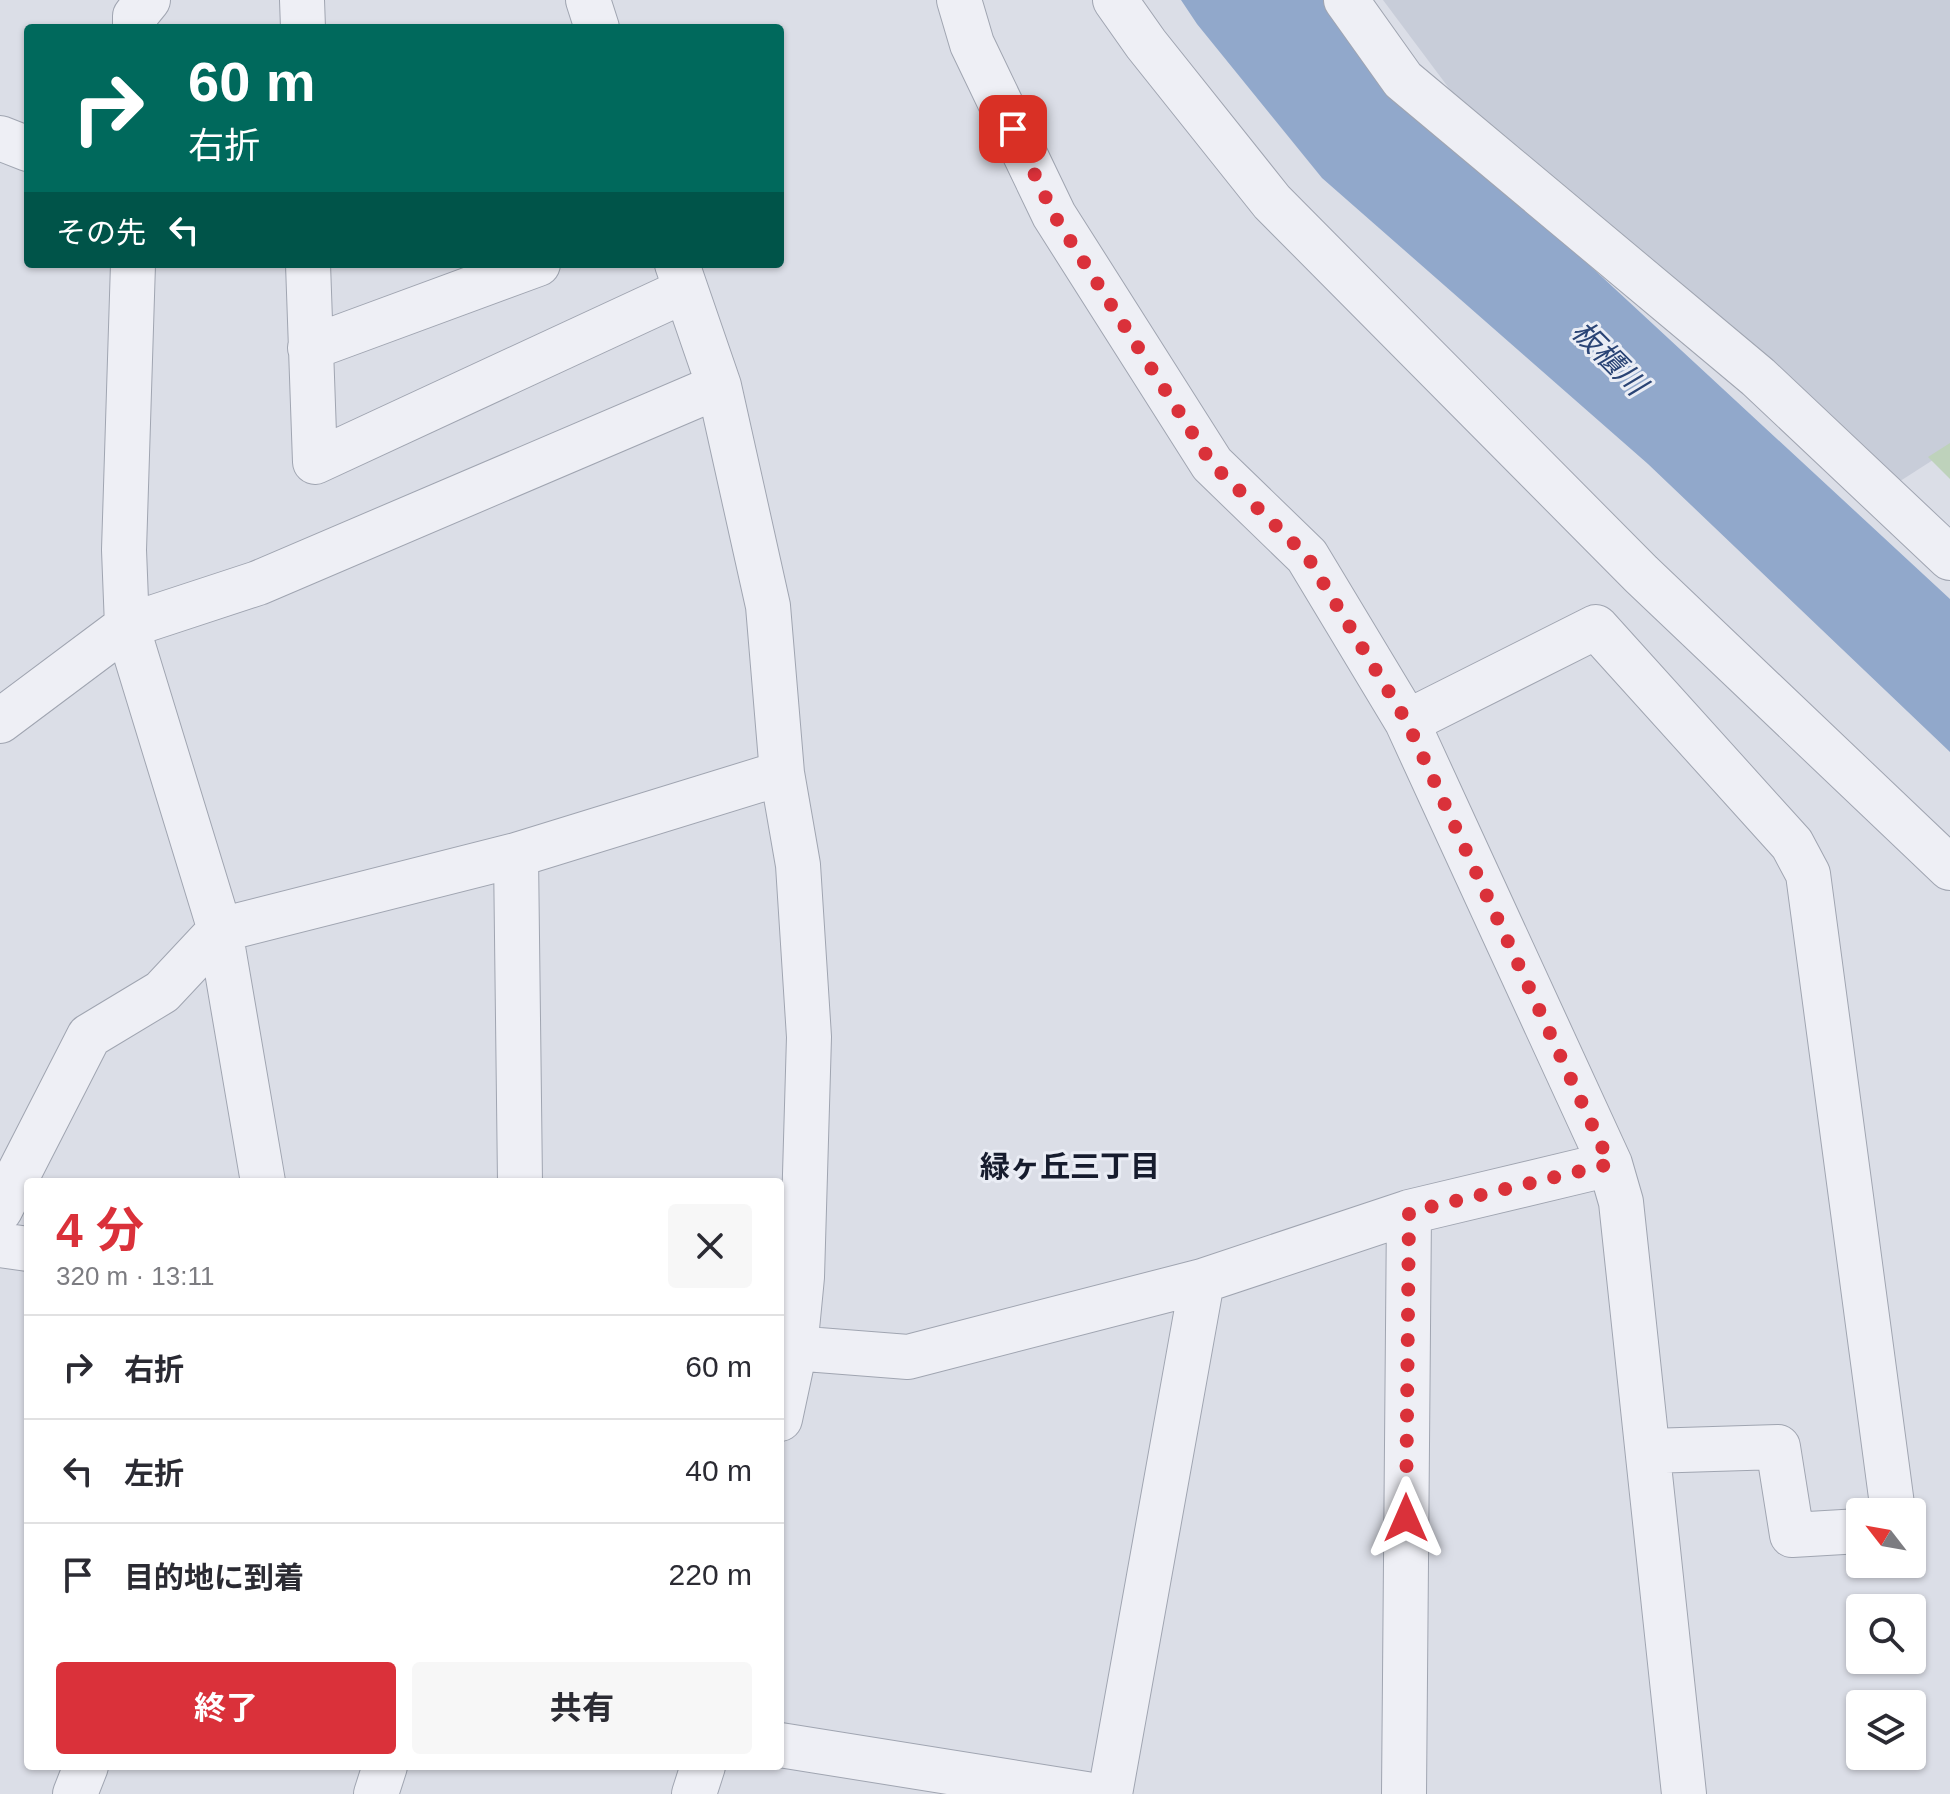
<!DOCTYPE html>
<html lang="ja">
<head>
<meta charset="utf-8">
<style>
	body { margin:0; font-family:Arial,"Noto Sans JP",sans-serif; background:#f7f7f7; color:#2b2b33; height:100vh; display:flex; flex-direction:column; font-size:30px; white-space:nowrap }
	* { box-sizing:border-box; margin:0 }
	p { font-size:26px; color:#7c7c81 }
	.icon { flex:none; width:44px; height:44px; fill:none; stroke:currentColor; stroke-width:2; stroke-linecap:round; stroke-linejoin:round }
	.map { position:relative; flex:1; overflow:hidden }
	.panel { position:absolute; left:24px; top:1178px; width:760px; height:592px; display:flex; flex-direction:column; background:#fff; border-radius:8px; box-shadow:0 2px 6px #0004 }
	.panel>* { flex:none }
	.guide { position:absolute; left:24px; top:24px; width:760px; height:244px; border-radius:8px; box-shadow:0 2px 6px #0004; background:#00695c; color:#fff; overflow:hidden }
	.needle { width:52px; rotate:301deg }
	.buttons { position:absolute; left:1846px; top:1498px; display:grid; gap:16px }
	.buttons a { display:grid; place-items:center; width:80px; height:80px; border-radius:8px; background:#fff; box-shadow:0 2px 6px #0004; font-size:40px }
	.pin { position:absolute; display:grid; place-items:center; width:68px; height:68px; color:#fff; margin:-34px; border-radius:16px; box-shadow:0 4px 12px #0006 }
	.me { position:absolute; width:88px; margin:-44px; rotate:0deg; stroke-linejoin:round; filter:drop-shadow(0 0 6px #0008) }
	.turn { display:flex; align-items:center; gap:28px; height:168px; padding:0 32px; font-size:36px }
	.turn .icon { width:104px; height:104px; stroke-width:2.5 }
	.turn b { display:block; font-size:56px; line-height:68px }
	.then { display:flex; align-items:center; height:76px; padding:0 32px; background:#0003; gap:16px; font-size:30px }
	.round { display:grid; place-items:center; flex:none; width:84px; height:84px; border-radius:8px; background:#f7f7f7 }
	.summary { display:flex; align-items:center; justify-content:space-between; height:136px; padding:0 32px }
	h1 { font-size:48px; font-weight:700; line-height:60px; color:#da313a }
	.button { display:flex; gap:16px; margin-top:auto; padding:16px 32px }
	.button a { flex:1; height:92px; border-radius:8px; background:#da313a; color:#fff; font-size:32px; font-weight:700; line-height:92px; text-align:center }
	.button a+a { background:#f7f7f7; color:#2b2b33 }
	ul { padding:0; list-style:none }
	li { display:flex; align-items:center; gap:24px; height:104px; padding:0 32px; border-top:2px solid #e1e1e2 }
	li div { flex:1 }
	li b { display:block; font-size:30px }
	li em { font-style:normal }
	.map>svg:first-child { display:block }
</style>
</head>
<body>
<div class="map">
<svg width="1950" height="1794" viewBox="0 0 1950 1794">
	<rect width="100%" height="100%" fill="#dbdee7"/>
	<path fill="#c8cdd9" d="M1383 0H1950V449L1894 485 1454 95Z"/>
	<path fill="#bed2bb" d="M1950 443V479L1928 457Z"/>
	<path fill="#91a8cb" d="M1181 0H1352L1587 263 1950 599V752L1648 464 1322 178 1197 24Z"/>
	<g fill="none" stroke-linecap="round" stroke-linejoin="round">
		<defs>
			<path id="minor" d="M302 0 303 28
				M588 0 597 28
				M959 0 972 44 1054 215 1212 464 1307 556 1407 722 1610 1164 1621 1202 1684 1794
				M1115 0 1146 44 1272 202 1641 574 1950 868
				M1346 0 1403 80 1758 377 1950 558
				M135 28V16L148 0
				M0 138 28 149
				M133 264 124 550 127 626 220 930 263 1182
				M308 264 315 462 686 290
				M677 264 719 386 768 606 782 773 798 865 809 1037 802 1277 795 1349 780 1419
				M310 348 538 264
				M0 721 127 626 258 583 719 386
				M1407 722 1596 627 1792 844 1808 874 1893 1512
				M516 855 520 1182
				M0 1210 89 1036 162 992 220 930 516 855 782 773
				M0 1245 28 1249
				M780 1347 908 1357 1202 1281 1409 1212 1610 1164
				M1649 1451 1778 1447 1792 1535 1860 1531
				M780 1745 1086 1794
				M75 1794 86 1766
				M376 1794 385 1766
				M694 1794 703 1766
				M1110 1794 1202 1281
				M1404 1794 1409 1212"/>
		</defs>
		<use href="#minor" stroke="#a0a5b1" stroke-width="46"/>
		<use href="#minor" stroke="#eeeff5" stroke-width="44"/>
	</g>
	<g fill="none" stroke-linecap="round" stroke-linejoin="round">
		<path stroke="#da313a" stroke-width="14" stroke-dasharray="0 25.2" d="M1013 129 1054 215 1212 464 1307 556 1407 722 1610 1164 1409 1212 1406 1518"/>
	</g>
	<g text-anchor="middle" stroke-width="6" stroke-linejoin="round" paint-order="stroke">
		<g font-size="30" font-style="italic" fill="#2a4475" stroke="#eaedf5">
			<text transform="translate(1609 358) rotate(45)" y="10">板櫃川</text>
		</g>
		<g font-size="30" font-weight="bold" fill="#161c2e" stroke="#eaedf5">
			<text x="1070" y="1177">緑ヶ丘三丁目</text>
		</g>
	</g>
</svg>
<div class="buttons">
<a><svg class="needle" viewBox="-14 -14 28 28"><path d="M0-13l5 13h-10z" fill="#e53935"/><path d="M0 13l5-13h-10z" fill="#7c7c81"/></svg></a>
<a><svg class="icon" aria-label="search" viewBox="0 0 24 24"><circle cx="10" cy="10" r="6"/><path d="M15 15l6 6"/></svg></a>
<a><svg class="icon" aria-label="layers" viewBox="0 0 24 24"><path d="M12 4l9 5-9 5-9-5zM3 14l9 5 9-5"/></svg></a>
</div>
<div class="pin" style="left:1013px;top:129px;background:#d93025"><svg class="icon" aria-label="arrive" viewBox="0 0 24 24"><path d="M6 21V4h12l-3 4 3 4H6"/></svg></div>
<svg class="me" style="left:1406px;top:1518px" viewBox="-20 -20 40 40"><path d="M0-17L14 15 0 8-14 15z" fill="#da313a" stroke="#fff" stroke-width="4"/></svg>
<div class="guide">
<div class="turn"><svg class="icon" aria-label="right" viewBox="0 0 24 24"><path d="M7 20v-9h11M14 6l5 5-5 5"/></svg><div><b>60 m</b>右折</div></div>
<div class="then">その先<svg class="icon" aria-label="left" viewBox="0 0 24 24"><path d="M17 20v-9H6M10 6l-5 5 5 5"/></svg></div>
</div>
<section class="panel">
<div class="summary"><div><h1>4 分</h1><p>320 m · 13:11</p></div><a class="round"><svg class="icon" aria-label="close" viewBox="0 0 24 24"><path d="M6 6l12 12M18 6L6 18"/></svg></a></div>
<ul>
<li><svg class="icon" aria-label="right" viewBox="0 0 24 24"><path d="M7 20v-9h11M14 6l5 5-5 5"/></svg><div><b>右折</b></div><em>60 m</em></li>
<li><svg class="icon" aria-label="left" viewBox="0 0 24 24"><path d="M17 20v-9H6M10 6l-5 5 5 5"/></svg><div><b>左折</b></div><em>40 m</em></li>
<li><svg class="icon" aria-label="arrive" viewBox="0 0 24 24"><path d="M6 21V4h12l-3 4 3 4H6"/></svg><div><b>目的地に到着</b></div><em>220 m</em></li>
</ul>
<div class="button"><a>終了</a><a>共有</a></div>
</section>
</div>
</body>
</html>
